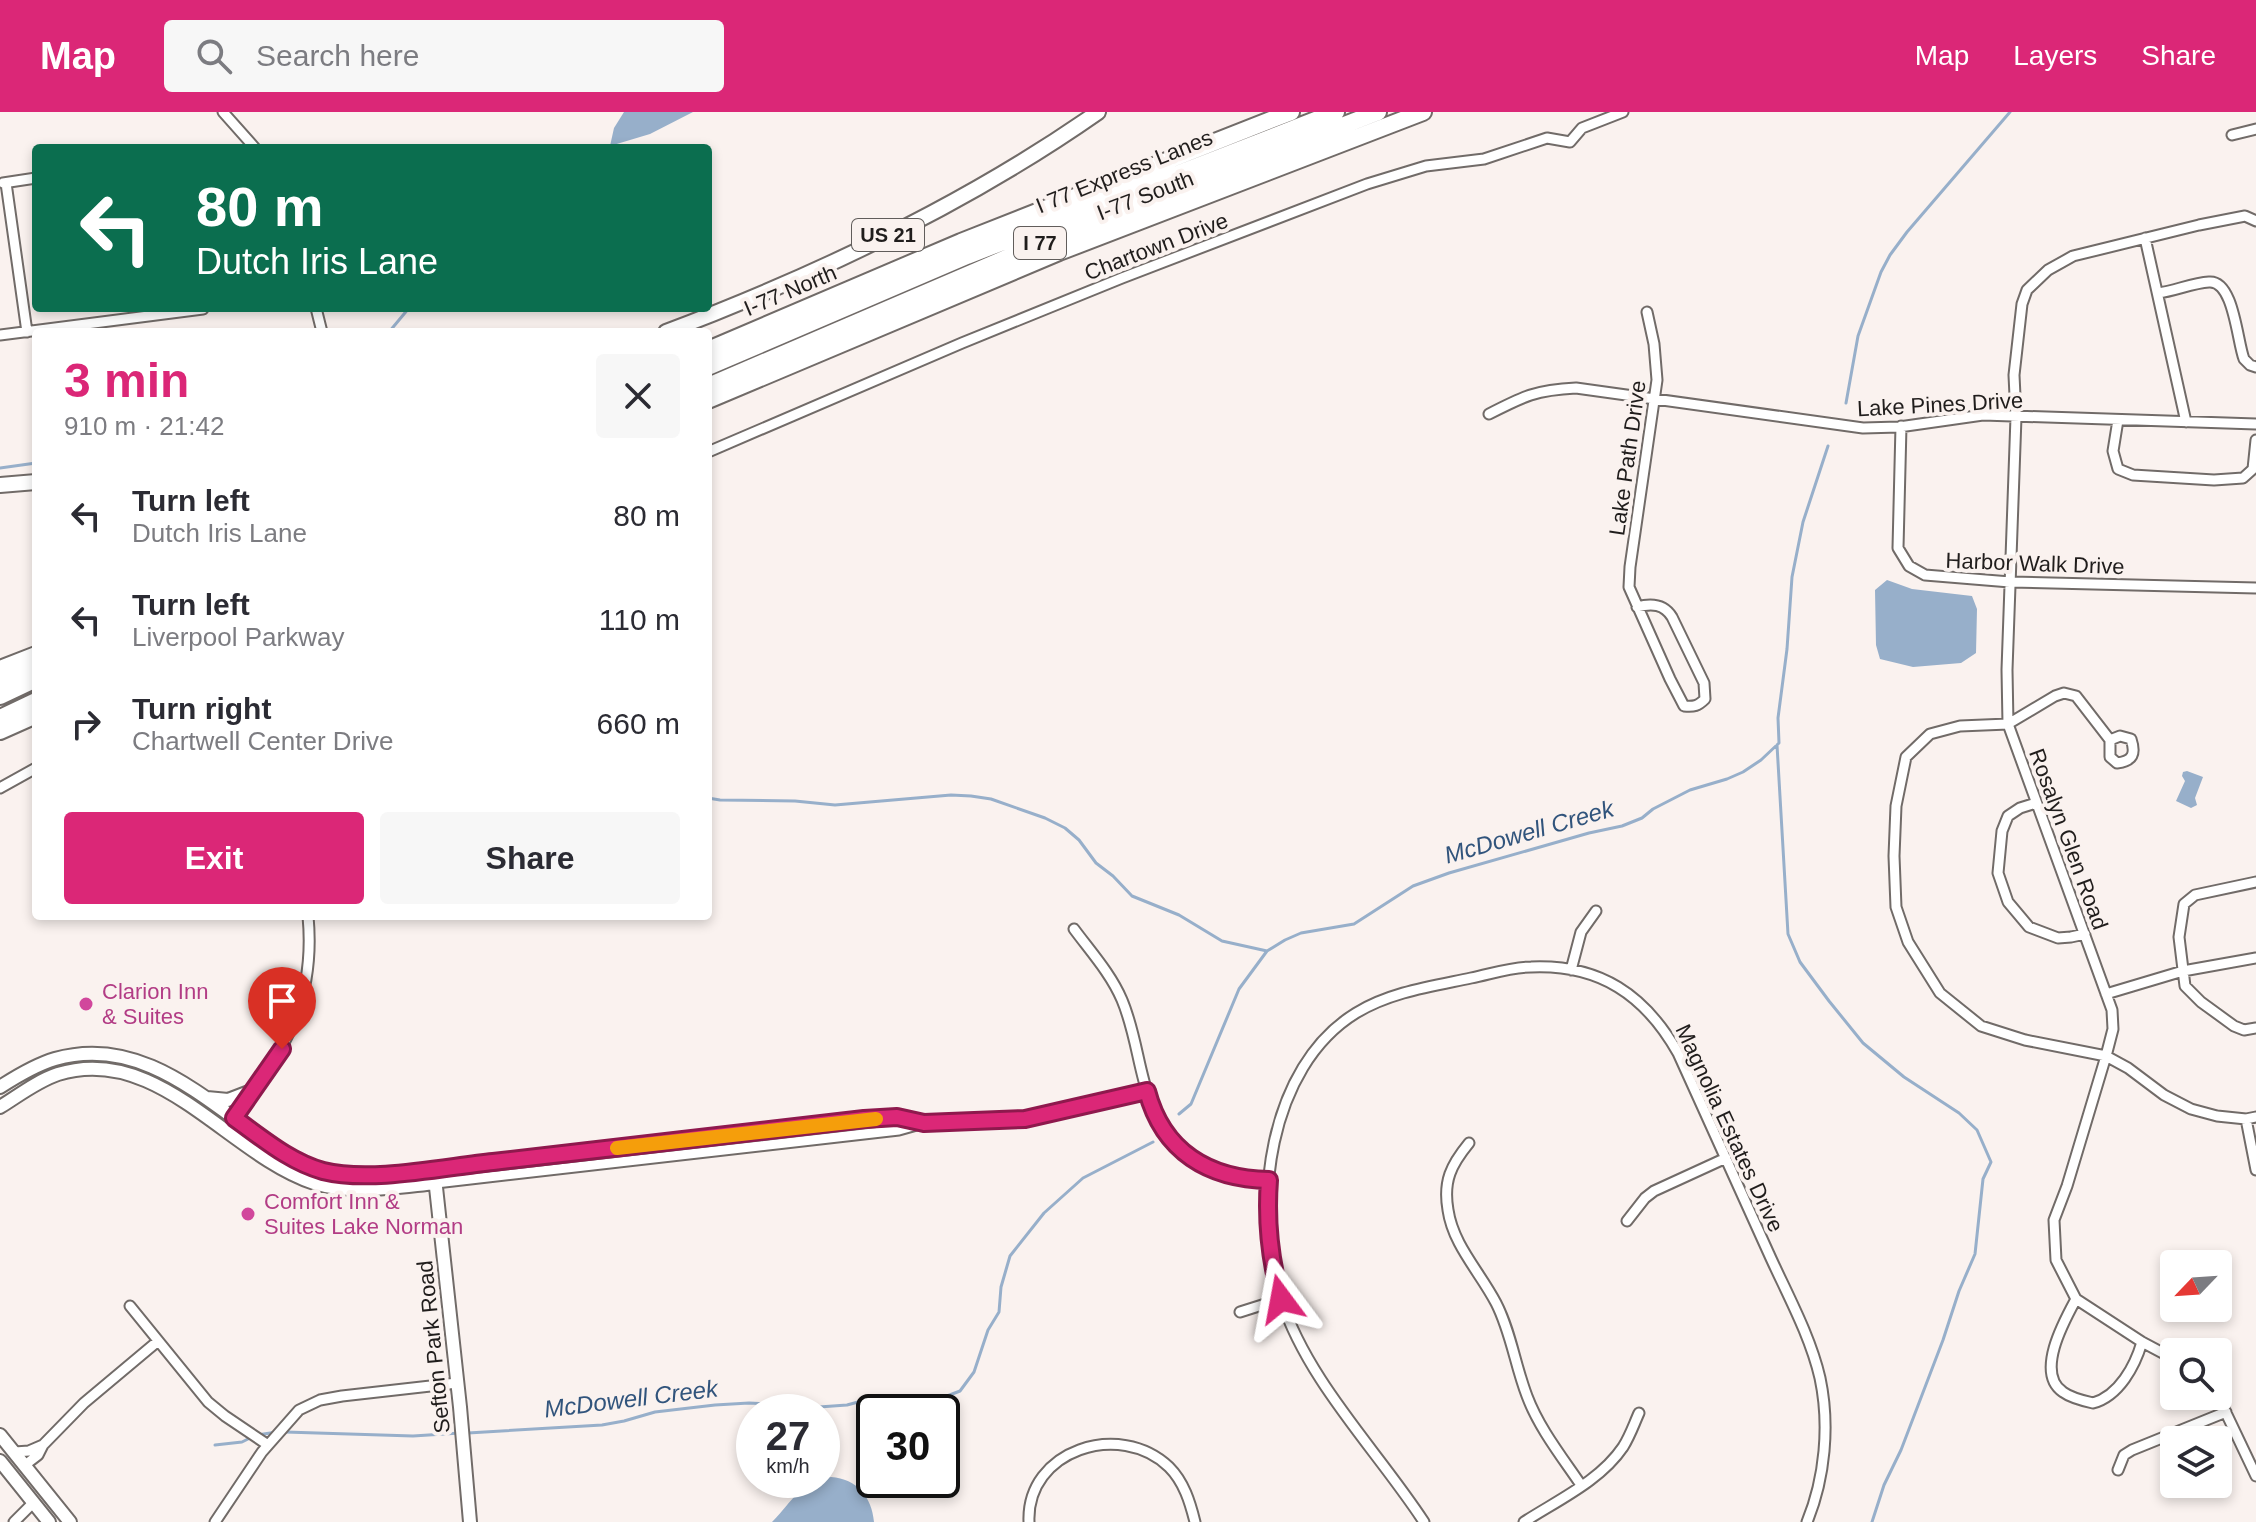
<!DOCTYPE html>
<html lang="en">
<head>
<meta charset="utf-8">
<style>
	body { margin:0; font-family:Helvetica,sans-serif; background:#f7f7f7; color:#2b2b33; height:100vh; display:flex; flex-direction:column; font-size:30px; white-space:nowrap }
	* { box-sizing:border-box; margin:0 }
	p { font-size:26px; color:#7c7c81 }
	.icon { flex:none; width:44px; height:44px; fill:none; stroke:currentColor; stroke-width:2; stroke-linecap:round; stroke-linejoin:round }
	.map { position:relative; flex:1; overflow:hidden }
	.details { position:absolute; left:32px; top:216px; width:680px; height:592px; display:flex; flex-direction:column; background:#fff; border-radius:8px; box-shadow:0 4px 12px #0003 }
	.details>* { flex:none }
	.guide { position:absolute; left:32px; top:32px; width:680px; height:168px; border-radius:8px; box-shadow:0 4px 12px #0003; background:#0b6e4f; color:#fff; overflow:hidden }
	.needle { width:52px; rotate:245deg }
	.fabs { position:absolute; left:2160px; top:1138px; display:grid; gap:16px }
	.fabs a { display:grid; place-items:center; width:72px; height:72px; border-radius:8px; background:#fff; box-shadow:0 4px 12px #0003; font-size:40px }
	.speed { position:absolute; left:736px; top:1282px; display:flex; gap:16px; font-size:40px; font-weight:700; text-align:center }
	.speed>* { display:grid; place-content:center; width:104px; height:104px; border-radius:50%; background:#fff; box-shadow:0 4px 12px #0003; line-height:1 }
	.speed small { font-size:20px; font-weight:400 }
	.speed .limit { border:4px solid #111; border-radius:12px; background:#fff; color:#111 }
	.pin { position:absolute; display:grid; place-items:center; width:68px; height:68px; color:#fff; margin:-82px -34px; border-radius:50% 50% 50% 0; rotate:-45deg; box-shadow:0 0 8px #0007 }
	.pin .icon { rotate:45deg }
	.me { position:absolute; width:88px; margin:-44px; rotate:347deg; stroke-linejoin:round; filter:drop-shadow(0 0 6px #0008) }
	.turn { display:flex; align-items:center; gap:28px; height:168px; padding:0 32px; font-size:36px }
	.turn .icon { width:104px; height:104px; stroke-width:2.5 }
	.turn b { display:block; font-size:56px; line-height:68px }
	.round { display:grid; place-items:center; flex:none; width:84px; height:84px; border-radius:8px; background:#f7f7f7 }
	.headline { display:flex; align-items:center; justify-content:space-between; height:136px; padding:0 32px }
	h1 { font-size:48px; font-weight:700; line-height:60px; color:#db2777 }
	.button { display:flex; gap:16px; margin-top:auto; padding:16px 32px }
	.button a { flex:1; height:92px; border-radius:8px; background:#db2777; color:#fff; font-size:32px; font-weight:700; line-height:92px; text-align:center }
	.button a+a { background:#f7f7f7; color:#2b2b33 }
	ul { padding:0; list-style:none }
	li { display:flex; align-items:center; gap:24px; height:104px; padding:0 32px }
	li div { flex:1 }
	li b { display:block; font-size:30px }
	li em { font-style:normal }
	header { display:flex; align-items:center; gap:48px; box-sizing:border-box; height:112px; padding:0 40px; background:#db2777; color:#fff }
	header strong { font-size:38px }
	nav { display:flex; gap:44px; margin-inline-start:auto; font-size:28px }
	.search { width:560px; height:72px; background:#f7f7f7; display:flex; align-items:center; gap:20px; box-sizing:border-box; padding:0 28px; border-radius:8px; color:#7c7c81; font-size:30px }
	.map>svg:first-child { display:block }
</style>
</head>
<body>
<header>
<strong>Map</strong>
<div class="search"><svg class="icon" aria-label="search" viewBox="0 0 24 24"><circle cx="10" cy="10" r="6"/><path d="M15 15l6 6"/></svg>Search here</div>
<nav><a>Map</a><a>Layers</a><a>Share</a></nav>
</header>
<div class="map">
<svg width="2256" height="1410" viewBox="0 0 2256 1410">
	<rect width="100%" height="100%" fill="#faf2ef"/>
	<path fill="#97afca" d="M624 0H693L650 22 610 34 614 16Z
		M1887 468 1912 477 1972 484 1977 497 1976 541 1961 551 1913 555 1880 547 1876 533 1875 478Z
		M2187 659 2203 665 2195 686 2197 693 2191 696 2176 689 2185 669 2182 664 2183 660Z
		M831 1365C857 1367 872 1385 874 1410H772C794 1388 800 1369 831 1365Z"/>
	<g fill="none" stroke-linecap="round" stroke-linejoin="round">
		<path stroke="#97afca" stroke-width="3" d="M389 220 409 196
			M1846 291 1858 224 1881 160 1890 143 1907 120 2010 0
			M0 356 36 351
			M1777 633 1788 822 1800 850 1829 889 1863 931 1904 965 1959 1001 1977 1018 1991 1050 1983 1067 1975 1142 1959 1179 1943 1228 1901 1338 1884 1373 1872 1410
			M708 686 720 688 795 689 835 693 951 683 971 684 991 687 1045 706 1065 716 1079 728 1096 751 1113 764 1132 784 1179 803 1222 829 1267 839
			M1179 1002 1191 992 1239 877 1267 839 1285 828 1301 821 1354 812 1413 774 1449 761 1589 721 1622 714 1642 706 1653 697 1690 678 1727 667 1743 660 1761 648 1779 631 1778 606 1787 537 1792 465 1803 410 1828 334
			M285 1320 413 1324 460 1321
			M468 1321 602 1313 624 1309 655 1300 715 1293 749 1291 819 1295 847 1293 873 1286 947 1284 960 1279 974 1260 988 1218 999 1200 1001 1175 1010 1144 1044 1101 1083 1066 1153 1030
			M257 1323 277 1320
			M215 1333 242 1330 250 1326"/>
		<defs>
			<path id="street" d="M223 0 255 36
				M2232 23 2256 17
				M3 71 36 66
				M6 71 27 220
				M2145 126 2186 310
				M2158 181C2175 179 2192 171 2209 170 2234 168 2237 229 2244 247L2250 253 2256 255
				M316 196 322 220
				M0 223 203 197
				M1489 302C1524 284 1536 278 1576 276L1863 316 1899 315 1983 303 2256 312
				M2118 308 2113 339 2118 357 2133 363 2214 368 2243 366 2253 357 2256 328
				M1901 314 1898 436 1909 454 1925 463 2010 470 2256 476
				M708 340 962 231 1122 166 1367 72 1426 54 1484 47 1547 26 1570 30 1582 16 1623 0
				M1637 495C1652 491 1664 492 1672 505L1704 571 1705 587C1698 594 1694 595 1684 594L1670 567 1629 475 1630 455 1657 268 1654 232 1647 200
				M2110 628 2120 624 2131 627C2136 642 2133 649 2117 651L2110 645V628L2076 584 2064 581 2055 584 2008 612 1960 614 1930 622 1906 645 1896 694 1894 744 1896 795 1908 830 1940 881 1981 914 2025 928 2106 944 2128 956 2164 983 2191 997 2217 1004 2246 1007 2256 1005
				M0 676 36 656
				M2036 691 2020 696 2008 704 2002 719 1998 761 2008 790 2029 815 2058 826 2071 825 2085 822
				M2256 770 2195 783 2184 792 2179 825 2185 874 2201 890 2234 914 2244 918 2256 916
				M1074 817C1091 840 1111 862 1122 888 1136 921 1138 956 1150 989 1169 1044 1213 1067 1269 1068
				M1571 858 1581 820 1596 799
				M2106 882 2183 859 2256 846
				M2246 1007 2256 1058
				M226 1019C277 946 317 899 308 804
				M1469 1031C1451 1053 1443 1069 1448 1098 1453 1133 1480 1160 1496 1191 1511 1220 1515 1253 1527 1284 1539 1316 1562 1345 1581 1373
				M434 1057 864 1007 897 1005 921 1010
				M436 1071 899 1018 924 1011 1025 1007 1046 1004 1147 979
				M1627 1109 1645 1086 1654 1079 1726 1046
				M2076 1187C2064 1209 2035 1261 2063 1280 2071 1286 2084 1289 2093 1291 2119 1284 2135 1254 2142 1230
				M130 1194 208 1290 225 1304 268 1333
				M1240 1200 1281 1187
				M2174 1247 2142 1230 2076 1187 2056 1148 2054 1108 2067 1074 2106 944 2113 917 2112 898 2008 612 2007 558 2016 305 2014 263 2022 192 2027 178 2048 158 2073 144 2199 113 2245 104 2256 109
				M2218 1284 2256 1364
				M15 1340 29 1339 43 1333
				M25 1353 38 1343 43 1333 84 1291 158 1229
				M2118 1358 2124 1343 2132 1338 2226 1300
				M14 1410 33 1391
				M215 1410 262 1340 299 1298 320 1288 342 1284 457 1271
				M1029 1410C1026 1338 1120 1308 1169 1355 1184 1370 1190 1390 1195 1410
				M1424 1410C1377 1338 1308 1270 1281 1187 1251 1096 1268 955 1356 901 1390 880 1433 874 1471 866 1491 862 1511 855 1531 855 1600 852 1645 883 1678 941 1709 1008 1739 1075 1769 1142 1787 1182 1810 1223 1820 1266 1830 1313 1825 1366 1807 1410
				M1524 1410C1558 1388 1600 1369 1623 1335 1630 1324 1634 1312 1639 1301"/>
			<path id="secondary" d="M0 975C17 964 35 953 55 947 132 925 191 975 249 1017 272 1033 296 1052 324 1059 360 1068 398 1061 434 1057L460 1295 470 1410
				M207 986 228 988 254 978
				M0 995C18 984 37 969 58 962 158 931 229 1043 314 1071 353 1083 396 1075 436 1071
				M0 1323 70 1410
				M0 1349 49 1410"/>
			<path id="primary" d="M666 220C817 163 965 93 1098 0
				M0 373 36 370"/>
			<path id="highway" d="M708 238 961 130 1291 0
				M708 255 967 144 1336 0
				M708 274 1053 126 1378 0
				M708 288 1059 140 1423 0
				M0 557 36 543
				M0 570 36 554
				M0 584 36 567
				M0 606 36 589
				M0 619 36 603"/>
		</defs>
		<use href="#street" stroke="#716b68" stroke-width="13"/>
		<use href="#secondary" stroke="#716b68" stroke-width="16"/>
		<use href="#primary" stroke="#716b68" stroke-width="18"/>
		<use href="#highway" stroke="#716b68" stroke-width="20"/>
		<use href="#street" stroke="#fff" stroke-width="9"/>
		<use href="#secondary" stroke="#fff" stroke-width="12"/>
		<use href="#primary" stroke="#fff" stroke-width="14"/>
		<use href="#highway" stroke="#fff" stroke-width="16"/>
	</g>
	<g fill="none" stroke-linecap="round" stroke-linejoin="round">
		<defs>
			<path id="route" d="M282 937 234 1006C262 1026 290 1050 323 1059 371 1071 444 1055 493 1050 617 1036 740 1021 864 1007L897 1005 924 1011 1025 1007 1147 979C1163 1040 1209 1067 1269 1068 1266 1108 1270 1148 1281 1187"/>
		</defs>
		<use href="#route" stroke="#8e194d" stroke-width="20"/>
		<use href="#route" stroke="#db2777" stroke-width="14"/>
		<path stroke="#f59e0b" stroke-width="14" d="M617 1036 876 1007"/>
	</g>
	<g fill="#d1479c" stroke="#faf2ef" stroke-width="3">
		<circle cx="86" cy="892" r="8"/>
		<circle cx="248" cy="1102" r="8"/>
	</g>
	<g text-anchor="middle" stroke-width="8" stroke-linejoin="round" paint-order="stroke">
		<g fill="#faf2ef" stroke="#615d5b" stroke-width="2">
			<rect x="852" y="107" width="72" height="32" rx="6"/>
			<rect x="1014" y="115" width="52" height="32" rx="6"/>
		</g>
		<g font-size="20" font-weight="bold" fill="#201d1c">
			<text x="888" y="130">US 21</text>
			<text x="1040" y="138">I 77</text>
		</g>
		<g font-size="22" fill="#201d1c" stroke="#faf2ef">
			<text transform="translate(1124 59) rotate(-22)" y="8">I 77 Express Lanes</text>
			<text transform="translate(1145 83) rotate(-21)" y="8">I-77 South</text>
			<text transform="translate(1156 134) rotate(-21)" y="8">Chartown Drive</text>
			<text transform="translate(790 178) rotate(-23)" y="8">I-77 North</text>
			<text transform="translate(1940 292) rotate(-3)" y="8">Lake Pines Drive</text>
			<text transform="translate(1627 346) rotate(-82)" y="8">Lake Path Drive</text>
			<text transform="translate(2035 451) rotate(2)" y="8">Harbor Walk Drive</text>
			<text transform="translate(2069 727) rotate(70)" y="8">Rosalyn Glen Road</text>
			<text transform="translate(1730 1016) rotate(65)" y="8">Magnolia Estates Drive</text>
			<text transform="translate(433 1235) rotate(-96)" y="8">Sefton Park Road</text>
		</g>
		<g font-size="22" fill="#b23c85" stroke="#faf2ef" text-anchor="start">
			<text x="102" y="887">Clarion Inn<tspan x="102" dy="25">&amp; Suites</tspan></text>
			<text x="264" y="1097">Comfort Inn &amp;<tspan x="264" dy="25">Suites Lake Norman</tspan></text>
		</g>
		<g font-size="24" font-style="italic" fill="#31547c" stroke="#faf2ef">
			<text transform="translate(1529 720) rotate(-16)" y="8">McDowell Creek</text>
			<text transform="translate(631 1287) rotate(-7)" y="8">McDowell Creek</text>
		</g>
	</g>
</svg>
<div class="fabs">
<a><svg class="needle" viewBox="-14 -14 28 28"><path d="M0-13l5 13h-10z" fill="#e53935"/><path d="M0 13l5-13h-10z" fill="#7c7c81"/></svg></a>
<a><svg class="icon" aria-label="search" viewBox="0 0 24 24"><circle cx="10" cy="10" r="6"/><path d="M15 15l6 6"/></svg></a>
<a><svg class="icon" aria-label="layers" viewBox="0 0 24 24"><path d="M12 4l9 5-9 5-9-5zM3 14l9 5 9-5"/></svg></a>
</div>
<div class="speed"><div>27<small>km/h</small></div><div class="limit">30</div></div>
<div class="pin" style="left:282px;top:937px;background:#d93025"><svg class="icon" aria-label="arrive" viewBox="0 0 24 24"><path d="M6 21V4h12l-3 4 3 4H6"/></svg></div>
<svg class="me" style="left:1281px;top:1187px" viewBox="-20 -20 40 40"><path d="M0-17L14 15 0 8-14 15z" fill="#db2777" stroke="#fff" stroke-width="4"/></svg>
<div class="guide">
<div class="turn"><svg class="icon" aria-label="left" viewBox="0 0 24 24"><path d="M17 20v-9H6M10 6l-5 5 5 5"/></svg><div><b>80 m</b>Dutch Iris Lane</div></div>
</div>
<section class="details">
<div class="headline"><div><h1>3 min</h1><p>910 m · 21:42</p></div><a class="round"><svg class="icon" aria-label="close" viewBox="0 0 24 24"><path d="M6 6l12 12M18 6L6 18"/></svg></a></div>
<ul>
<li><svg class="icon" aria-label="left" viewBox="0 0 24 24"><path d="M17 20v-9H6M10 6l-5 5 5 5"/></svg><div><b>Turn left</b><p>Dutch Iris Lane</p></div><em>80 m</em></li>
<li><svg class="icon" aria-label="left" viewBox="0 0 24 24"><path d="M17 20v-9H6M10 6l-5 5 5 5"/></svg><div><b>Turn left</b><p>Liverpool Parkway</p></div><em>110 m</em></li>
<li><svg class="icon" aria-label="right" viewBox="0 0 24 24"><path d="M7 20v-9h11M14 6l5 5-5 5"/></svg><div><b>Turn right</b><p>Chartwell Center Drive</p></div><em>660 m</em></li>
</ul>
<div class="button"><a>Exit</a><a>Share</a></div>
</section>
</div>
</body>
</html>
